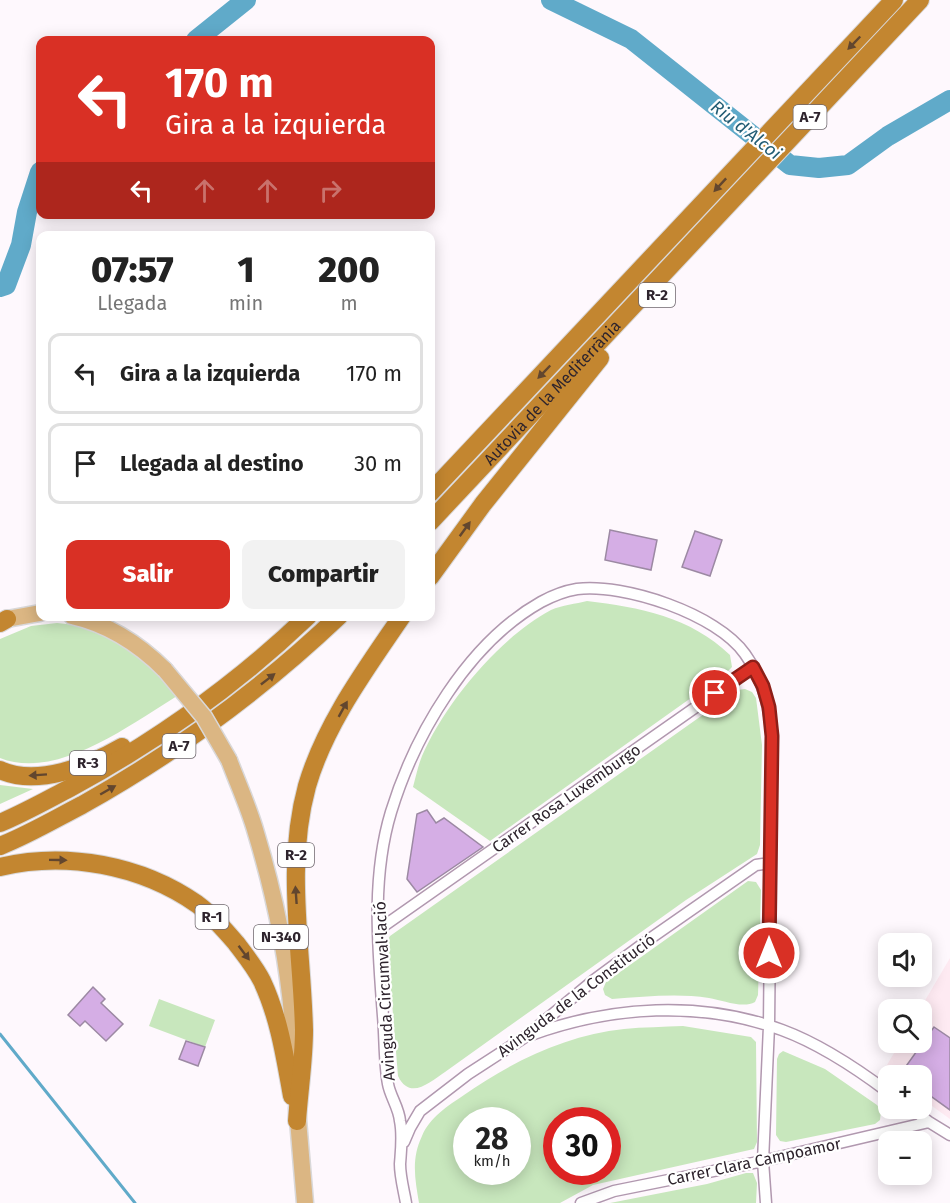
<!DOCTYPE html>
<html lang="es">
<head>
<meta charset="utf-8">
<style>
	body { margin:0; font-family:"Fira Sans",sans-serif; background:#f2f2f2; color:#222; height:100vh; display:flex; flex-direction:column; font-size:22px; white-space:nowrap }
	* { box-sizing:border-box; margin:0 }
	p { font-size:20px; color:#767676 }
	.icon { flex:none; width:33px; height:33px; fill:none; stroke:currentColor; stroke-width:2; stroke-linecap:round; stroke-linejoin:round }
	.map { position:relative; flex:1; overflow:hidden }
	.details { position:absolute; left:36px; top:231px; width:399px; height:390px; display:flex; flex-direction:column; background:#fff; border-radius:12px; box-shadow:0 3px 15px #0003 }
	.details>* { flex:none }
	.hud { position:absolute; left:36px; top:36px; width:399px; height:183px; border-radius:12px; box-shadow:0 3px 15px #0003; background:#d93025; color:#fff; overflow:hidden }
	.controls { position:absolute; left:878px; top:933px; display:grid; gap:12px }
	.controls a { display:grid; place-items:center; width:54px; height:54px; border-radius:12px; background:#fff; box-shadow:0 3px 15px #0003; font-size:30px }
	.speed { position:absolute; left:453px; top:1107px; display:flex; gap:12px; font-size:30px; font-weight:700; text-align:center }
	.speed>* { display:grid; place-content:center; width:78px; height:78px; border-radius:50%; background:#fff; box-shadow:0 3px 15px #0003; line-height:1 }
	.speed small { font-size:15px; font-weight:400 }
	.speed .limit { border:9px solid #d22; background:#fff; color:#111 }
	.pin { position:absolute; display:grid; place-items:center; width:51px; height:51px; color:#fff; margin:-26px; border:3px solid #fff; border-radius:50%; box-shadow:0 2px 6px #0007 }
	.me { position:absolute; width:66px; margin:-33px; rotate:0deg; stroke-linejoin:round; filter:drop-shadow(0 0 4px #0008) }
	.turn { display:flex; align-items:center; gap:21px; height:126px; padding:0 30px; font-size:27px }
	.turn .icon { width:78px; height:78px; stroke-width:2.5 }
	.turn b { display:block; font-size:42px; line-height:51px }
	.lanes { display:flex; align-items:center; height:57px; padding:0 30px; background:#0003; justify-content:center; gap:30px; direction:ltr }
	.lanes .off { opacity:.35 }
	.eta { display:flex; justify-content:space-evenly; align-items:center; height:102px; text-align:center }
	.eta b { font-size:36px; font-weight:800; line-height:42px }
	.action { display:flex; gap:12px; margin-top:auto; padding:12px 30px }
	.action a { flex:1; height:69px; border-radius:12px; background:#d93025; color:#fff; font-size:24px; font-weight:800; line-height:69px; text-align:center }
	.action a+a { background:#f2f2f2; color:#222 }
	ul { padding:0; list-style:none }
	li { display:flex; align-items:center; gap:18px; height:81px; margin:0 12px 9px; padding:0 18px; border:3px solid #e0e0e0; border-radius:12px }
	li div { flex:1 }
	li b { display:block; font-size:22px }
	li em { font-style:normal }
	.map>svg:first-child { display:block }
</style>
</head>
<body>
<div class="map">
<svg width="950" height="1203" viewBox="0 0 950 1203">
	<rect width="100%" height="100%" fill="#fef8fd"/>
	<path fill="#feeaf2" d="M950 958V1119L921 1098V1076L891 1075 884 1070 900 1043 921 1042 920 1009Z"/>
	<path fill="#c8e7bd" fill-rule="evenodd" d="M587 601C639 607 691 617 730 655L732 667 726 673 490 841 413 787C416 776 418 766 422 756 445 703 500 637 551 610 562 605 576 604 587 601Z
		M57 623C108 626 145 658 177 696 131 724 57 781 0 758V639L31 626Z
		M745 689 752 692 756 698 762 745 760 845 757 854 686 900 445 1072C430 1082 410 1101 398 1076L387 941 390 936 738 690Z
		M0 785 33 789 0 804Z
		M748 881 756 882 761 890 758 995 755 1002C743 1009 722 1000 709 998 676 993 644 997 612 999L605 995 603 989 606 982Z
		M159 999 215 1020 205 1047 149 1026Z
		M683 1026 751 1037 756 1042 757 1142 754 1149 593 1185 560 1203H419C415 1179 411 1159 422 1136 429 1118 449 1105 464 1095 511 1062 566 1035 624 1029 643 1027 664 1027 683 1026ZM466 1120H518V1172H466ZM608 1120V1172H556V1120Z
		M783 1051 825 1069 877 1105 881 1111 880 1120 875 1124 786 1142 780 1141 776 1135 777 1059 779 1054Z
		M746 1173H753L757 1183 756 1203H610L707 1184Z"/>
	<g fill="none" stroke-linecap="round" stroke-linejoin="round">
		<path stroke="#60aac9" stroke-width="3" d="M0 1034 135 1203"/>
		<path stroke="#60aac9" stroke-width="20" d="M551 0 631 39 790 165 819 168 848 165 888 136 950 100
			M196 40 246 0
			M0 287 6 285 21 245 27 212 40 172"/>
	</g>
	<path fill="#d5aee5" stroke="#9c89a3" stroke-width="1.5" d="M610 530 657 540 651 570 605 560Z
		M695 531 722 540 710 576 682 567Z
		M427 810 436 823 444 818 483 847 417 892 407 879 417 814Z
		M93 987 105 999 101 1003 123 1024 106 1041 85 1021 80 1026 68 1015Z
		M934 1027 950 1038V1110L921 1089V1076H899Z
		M186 1041 205 1047 198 1066 179 1059Z"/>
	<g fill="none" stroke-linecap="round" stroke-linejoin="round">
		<defs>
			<path id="street" d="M378 930 753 667
				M531 1035C611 1006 701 1000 782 1030 820 1044 856 1068 888 1092
				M910 1108 929 1122 950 1135
				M404 1142 410 1128 420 1111 468 1074 525 1037 594 980 651 938 756 865 770 863
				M406 1203C404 1191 400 1177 400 1164 401 1150 403 1135 400 1121 399 1108 390 1096 388 1084 384 1062 385 1038 383 1016 378 948 371 878 391 812 415 734 468 643 541 602 552 596 565 591 577 589 624 583 717 614 745 654 763 679 769 706 772 736L769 1026 763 1161 766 1203
				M581 1203 614 1191 763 1161 929 1122"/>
			<path id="primary" d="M72 616C107 624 139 644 165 670
				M7 619 40 613
				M229 760C238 784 249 808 256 833 279 909 293 986 295 1065
				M297 1108 305 1203"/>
			<g id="highway">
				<path d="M430 493 894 0"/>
				<path id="s1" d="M430 522 920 0"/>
				<path d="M430 577 483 504 600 358"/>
				<path d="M0 623 7 619"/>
				<path d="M0 770C37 787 89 766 122 747"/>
				<path d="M0 823C24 813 47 800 70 788 157 741 237 684 308 616"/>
				<path d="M0 846C28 835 55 819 82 805 175 753 261 690 339 616"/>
				<path d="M0 867C66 851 141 865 197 904 212 915 224 929 236 943 245 955 255 967 262 981 279 1017 285 1057 292 1096"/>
				<path d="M297 1121C299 1091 304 1060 304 1030 302 948 285 866 307 786 325 724 366 669 402 616"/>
			</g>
		</defs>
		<use href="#street" stroke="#b198af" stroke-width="13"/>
		<use href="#primary" stroke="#d9d8d9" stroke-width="19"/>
		<use href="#highway" stroke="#d9d8d9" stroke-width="20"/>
		<use href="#street" stroke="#fff" stroke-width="10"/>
		<use href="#primary" stroke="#dbb683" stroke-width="16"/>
		<use href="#highway" stroke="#c38630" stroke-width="18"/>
		<defs>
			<path id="primary-bridge" d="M165 670 204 717 229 760"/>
		</defs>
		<use href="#primary-bridge" stroke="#d9d8d9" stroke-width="19" stroke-linecap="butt"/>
		<use href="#primary-bridge" stroke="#dbb683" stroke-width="16"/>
	</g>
	<defs><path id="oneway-solid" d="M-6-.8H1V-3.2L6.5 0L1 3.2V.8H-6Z" transform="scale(1.5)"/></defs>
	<g fill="#62462e">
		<use href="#oneway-solid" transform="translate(854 43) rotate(134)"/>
		<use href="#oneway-solid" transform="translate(720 185) rotate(133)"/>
		<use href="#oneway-solid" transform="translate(544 372) rotate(134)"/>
		<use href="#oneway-solid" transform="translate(465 529) rotate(-54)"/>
		<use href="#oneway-solid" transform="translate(268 679) rotate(-38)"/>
		<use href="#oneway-solid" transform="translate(343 709) rotate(-61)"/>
		<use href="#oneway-solid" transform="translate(38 775) rotate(176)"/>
		<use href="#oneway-solid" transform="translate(108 790) rotate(-30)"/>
		<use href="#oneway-solid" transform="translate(58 860) rotate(1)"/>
		<use href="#oneway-solid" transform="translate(296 895) rotate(-94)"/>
		<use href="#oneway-solid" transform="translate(244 953) rotate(53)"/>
	</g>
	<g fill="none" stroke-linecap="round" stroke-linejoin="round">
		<defs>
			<path id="route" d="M715 693 753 667 763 686 769 707 772 736 769 953"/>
		</defs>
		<use href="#route" stroke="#8d1f18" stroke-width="15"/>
		<use href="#route" stroke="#d93025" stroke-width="10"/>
	</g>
	<g text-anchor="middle" stroke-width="4.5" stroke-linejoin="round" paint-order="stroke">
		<g fill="#fff" stroke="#6d666c" stroke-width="1.5">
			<rect x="793.5" y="105" width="33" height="24" rx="4.5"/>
			<rect x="639" y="283" width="36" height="24" rx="4.5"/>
			<rect x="162.5" y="734" width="33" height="24" rx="4.5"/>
			<rect x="70" y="751" width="36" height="24" rx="4.5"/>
			<rect x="278" y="843" width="36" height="24" rx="4.5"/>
			<rect x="195.5" y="905" width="33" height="24" rx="4.5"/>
			<rect x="254" y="925" width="54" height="24" rx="4.5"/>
		</g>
		<g font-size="15" font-weight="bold" fill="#2e242d">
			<text x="810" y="122">A-7</text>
			<text x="657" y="300">R-2</text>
			<text x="179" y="751">A-7</text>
			<text x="88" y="768">R-3</text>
			<text x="296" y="860">R-2</text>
			<text x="212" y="922">R-1</text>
			<text x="281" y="942">N-340</text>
		</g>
		<g font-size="16" fill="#2e242d" stroke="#fff">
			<text dy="6" stroke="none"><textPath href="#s1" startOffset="178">Autovia de la Mediterrània</textPath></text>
			<text transform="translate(566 798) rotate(-35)" y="6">Carrer Rosa Luxemburgo</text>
			<text transform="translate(384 991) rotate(-93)" y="6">Avinguda Circumval·lació</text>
			<text transform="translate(576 995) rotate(-37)" y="6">Avinguda de la Constitució</text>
			<text transform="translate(754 1161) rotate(-12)" y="6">Carrer Clara Campoamor</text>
		</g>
		<g font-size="18" font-style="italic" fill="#245e75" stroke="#fff">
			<text transform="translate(746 130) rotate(38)" y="6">Riu d'Alcoi</text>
		</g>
	</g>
</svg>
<div class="controls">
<a><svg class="icon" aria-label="sound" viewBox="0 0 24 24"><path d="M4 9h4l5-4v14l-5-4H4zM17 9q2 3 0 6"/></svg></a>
<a><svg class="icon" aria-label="search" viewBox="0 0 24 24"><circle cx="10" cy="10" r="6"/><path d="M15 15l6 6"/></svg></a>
<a>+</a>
<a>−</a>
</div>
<div class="speed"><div>28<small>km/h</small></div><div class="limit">30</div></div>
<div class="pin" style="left:715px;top:693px;background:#d93025"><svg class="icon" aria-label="arrive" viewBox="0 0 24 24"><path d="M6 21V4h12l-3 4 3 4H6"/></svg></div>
<svg class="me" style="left:769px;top:953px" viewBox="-20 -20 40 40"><circle r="17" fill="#d93025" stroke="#fff" stroke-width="3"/><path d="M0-11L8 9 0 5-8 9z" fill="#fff"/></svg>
<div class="hud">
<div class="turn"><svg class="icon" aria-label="left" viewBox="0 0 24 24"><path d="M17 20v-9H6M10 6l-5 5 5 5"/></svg><div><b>170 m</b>Gira a la izquierda</div></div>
<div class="lanes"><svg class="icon" aria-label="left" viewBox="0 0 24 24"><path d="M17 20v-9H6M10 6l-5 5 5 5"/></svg><svg class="icon off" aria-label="ahead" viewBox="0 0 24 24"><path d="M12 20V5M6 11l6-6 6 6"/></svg><svg class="icon off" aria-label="ahead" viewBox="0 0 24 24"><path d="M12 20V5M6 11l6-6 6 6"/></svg><svg class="icon off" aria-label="right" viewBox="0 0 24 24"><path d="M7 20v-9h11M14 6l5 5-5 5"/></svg></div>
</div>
<section class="details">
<div class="eta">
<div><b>07:57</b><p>Llegada</p></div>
<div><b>1</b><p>min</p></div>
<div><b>200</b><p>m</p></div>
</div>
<ul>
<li><svg class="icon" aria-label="left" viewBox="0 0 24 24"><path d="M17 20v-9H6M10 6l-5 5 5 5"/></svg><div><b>Gira a la izquierda</b></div><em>170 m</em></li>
<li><svg class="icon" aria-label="arrive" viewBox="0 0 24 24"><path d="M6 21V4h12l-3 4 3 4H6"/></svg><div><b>Llegada al destino</b></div><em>30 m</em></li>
</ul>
<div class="action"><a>Salir</a><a>Compartir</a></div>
</section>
</div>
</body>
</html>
